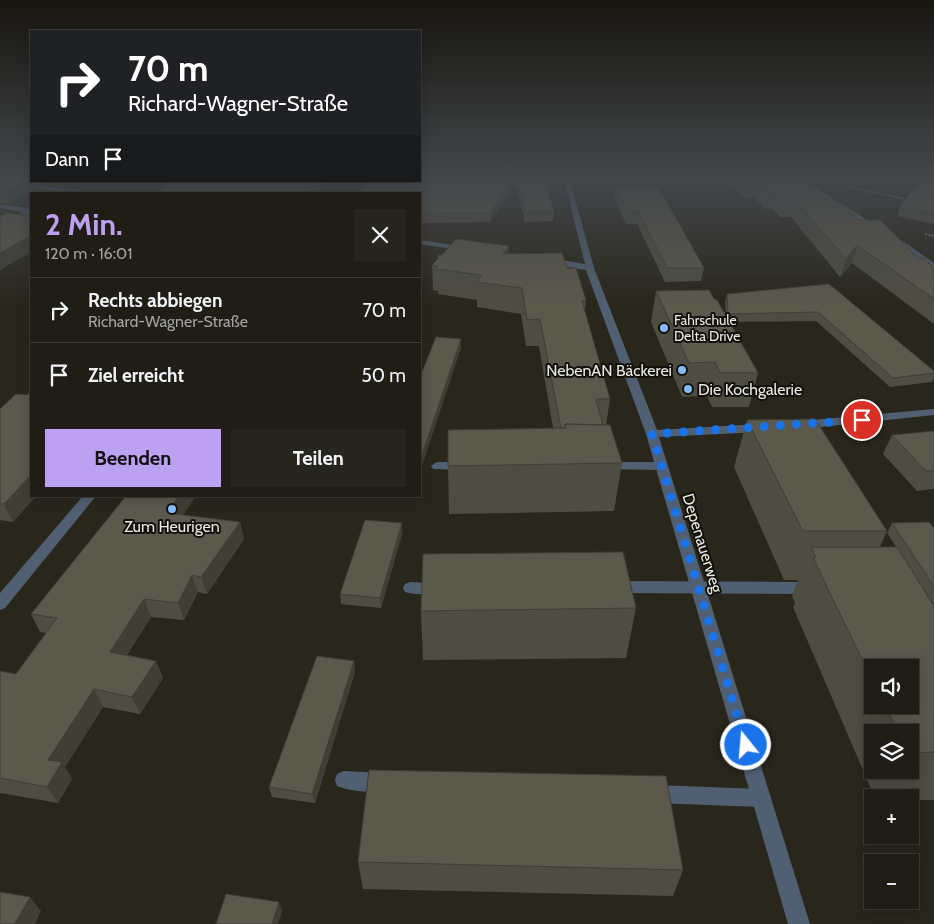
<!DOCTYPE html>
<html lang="de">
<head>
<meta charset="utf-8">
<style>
	body { margin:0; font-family:Cabin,sans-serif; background:#27261e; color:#f1f3f6; height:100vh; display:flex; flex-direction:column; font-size:19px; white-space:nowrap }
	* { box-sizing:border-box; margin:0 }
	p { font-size:16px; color:#a1a2a0 }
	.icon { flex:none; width:28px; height:28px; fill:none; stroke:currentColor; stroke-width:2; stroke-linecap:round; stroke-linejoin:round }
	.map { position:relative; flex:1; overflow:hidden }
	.details { position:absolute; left:30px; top:192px; width:391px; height:305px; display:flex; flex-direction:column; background:#1f1d15; border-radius:0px; box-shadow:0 2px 12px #0003,0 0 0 1px #3c3b34 }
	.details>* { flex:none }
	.hud { position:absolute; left:30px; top:30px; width:391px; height:152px; border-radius:0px; box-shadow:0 2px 12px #0003,0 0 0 1px #3c3b34; background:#202124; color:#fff; overflow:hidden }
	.tools { position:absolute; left:864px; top:659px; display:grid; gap:10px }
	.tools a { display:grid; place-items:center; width:55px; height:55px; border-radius:0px; background:#1f1d15; box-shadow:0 2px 12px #0003,0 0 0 1px #3c3b34; font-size:25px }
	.pin { position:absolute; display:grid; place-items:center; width:42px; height:42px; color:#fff; margin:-21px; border:2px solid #fff; border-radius:50%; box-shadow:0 1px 5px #0007 }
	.me { position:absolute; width:55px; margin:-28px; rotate:343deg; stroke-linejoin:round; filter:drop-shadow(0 0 4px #0008) }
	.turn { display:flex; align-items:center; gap:18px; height:105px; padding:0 15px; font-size:22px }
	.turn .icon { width:65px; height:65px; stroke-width:2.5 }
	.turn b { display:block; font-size:35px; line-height:42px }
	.then { display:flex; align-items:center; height:48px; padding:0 15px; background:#0003; gap:10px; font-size:19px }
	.round { display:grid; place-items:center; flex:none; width:52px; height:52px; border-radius:0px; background:#27261e }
	.summary { display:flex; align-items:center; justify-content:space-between; height:85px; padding:0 15px }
	h1 { font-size:30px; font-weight:700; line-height:38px; color:#bca0f2 }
	.button { display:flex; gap:10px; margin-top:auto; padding:10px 15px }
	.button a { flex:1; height:58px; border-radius:0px; background:#bca0f2; color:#111; font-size:20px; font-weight:700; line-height:58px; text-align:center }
	.button a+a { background:#27261e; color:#f1f3f6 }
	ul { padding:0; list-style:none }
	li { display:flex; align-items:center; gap:15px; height:65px; padding:0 15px; border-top:1px solid #3c3b34 }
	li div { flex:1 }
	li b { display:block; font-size:19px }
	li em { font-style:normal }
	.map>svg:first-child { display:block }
</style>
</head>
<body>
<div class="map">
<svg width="934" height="924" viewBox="0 0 934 924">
	<rect width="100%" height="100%" fill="#29271c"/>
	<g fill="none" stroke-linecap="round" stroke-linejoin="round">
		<path stroke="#6e6d63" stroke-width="2" stroke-dasharray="2.5 1" stroke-linecap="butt" d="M850 187 910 200
			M925 234 934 236"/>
		<path fill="#506072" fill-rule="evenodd" d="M437 462H464L470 466 464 470 433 469 431 466Z
			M604 462H662L668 466 662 470 600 469 598 466Z
			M616 581 811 582 816 584 818 588 816 592 811 594 616 593 611 591 609 587 611 583Z
			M410 582 443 584 445 588 443 592C433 595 415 595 405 592L403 588 405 584Z
			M344 771 384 773 391 776 393 782 391 788C377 794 351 792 337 786L335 780 337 774Z
			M654 785 761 789 768 791 771 798 768 805 761 807 654 803 647 800 644 794 647 788Z"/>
		<path fill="#506072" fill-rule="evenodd" d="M563 176H569L594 268 657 430 760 424 766 428 760 432 659 437 810 924H788L646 434 586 270 550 264 546 261 550 258 585 264Z
			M790 176H797L882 229 875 231Z
			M0 178 87 192 90 194H72L0 182Z
			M0 204 31 209V214L0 230V225L23 212 0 208Z
			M420 240 466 247 470 249 466 251 420 244Z
			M898 242H904L934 263V270L898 246Z
			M934 409V415L802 429 796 425 802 421Z
			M83 496H96L5 608 0 610V593Z"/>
	</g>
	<path fill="#4e4d41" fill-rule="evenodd" d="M0 176H31V181H53L48 184 33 182 36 190 9 203H0Z
		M544 176 554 212 553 221 525 222 516 185 490 222 420 223V194L369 181Z
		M631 176H653L637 186 704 268 701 281 665 282 637 224H626L614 198 615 187 636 186Z
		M725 176H800L825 200 934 268V324L852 263 840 277 791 217H780L772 209H765L755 198H744Z
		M920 176H934V224L897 216 900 207 923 176Z
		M509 246 508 254 567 268 586 300 585 311 610 399 606 425 622 463 614 511 449 514 448 466 553 428 539 346H526L521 314 477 307V300L438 294V291L433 290 432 265 442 255Z
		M829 284 934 371V378L932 382 890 387 816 321 730 322 758 373 749 407H712L707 396 682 397 651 322 656 291 714 299 726 314 725 303 727 294Z
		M0 409 31 496H36L13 522 0 520Z
		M747 420 887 531 880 547H896L887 533 892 523 934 528V605L916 577 934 606V800H910V798H875L793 607 795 603 792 596 798 580H784L734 467ZM872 668 910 705H872ZM872 732H910V770H872Z
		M934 431V489L917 491 883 454 892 435Z
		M183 515 240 522 244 539 207 594 198 592 184 620 151 617 127 655 156 661 163 678 140 714 103 707 65 767 72 779 58 803 0 793V671L16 674 46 633 40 632 31 614Z
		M402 534 381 608 341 604 340 594Z
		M636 608 626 658 423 660 421 611Z
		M355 672 315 803 272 797 269 787Z
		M358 862 683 870 673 896 363 889Z"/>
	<path fill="#403e35" d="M638 176H653L637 187Z
		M516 177V185L490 222V213Z
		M31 178V181H33L36 190 9 203 4 191Z
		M319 181H330L319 194H307Z
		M31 236V252L0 270V253Z
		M857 245 852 263 840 277 846 259Z
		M509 246 508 270 503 254Z
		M461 339V348L420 472V461Z
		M31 475V496H36L13 522 4 504Z
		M179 496H196L173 530 167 513Z
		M240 522 244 539 207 594 201 577Z
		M402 523V534L381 608 380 598Z
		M192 575 198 592 184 620 178 603Z
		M144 599 151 617 118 669 110 652Z
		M156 661 163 678 140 714 132 697Z
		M354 661 355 672 315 803 312 794Z
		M94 689 103 707 65 767 72 779 58 803 47 787 48 760Z
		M30 897 41 911 35 924H15Z
		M279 902 282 911 278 924H272Z"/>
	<path fill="#5b594c" stroke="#403e35" d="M0 176H18L31 178 4 191H0Z
		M420 176H544L554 212H526L516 177 490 213 420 214V194H360L369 181H420Z
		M742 176H800L825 200H834L859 220H880L918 258H924L934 268V299L857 245 846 259 796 201H784L776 193H769L759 182H748Z
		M923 176H934V214L900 207Z
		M174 181H319L307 194H152Z
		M658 186 704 268H667L639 212H628L615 187Z
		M6 213 31 216V236L0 253V216Z
		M456 239 509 246 503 254 562 253 567 268H576L586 300 582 301 610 399H596L603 425 565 424V428H561L540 319 527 320 522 288 477 282 481 275 437 269V266L432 265 438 259V255H442Z
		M829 284 934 371V373L893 378 818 312 728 314 727 294Z
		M709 290 714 299 717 300 758 373H720L715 362 689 363 656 291Z
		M436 337 461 339 420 461V377Z
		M31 391V475L4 504H0V409L16 394 27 395Z
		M815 419 887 531H803L747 420Z
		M565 424 610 425 622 463 448 466V430L566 428Z
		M934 431V471H926L892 435Z
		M126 496H179L167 513 240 522 201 577 192 575 178 603 144 599 110 652 156 661 132 697 94 689 48 760 62 762 47 787 0 778V671L16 674 57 618 31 614Z
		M365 520 402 523 380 598 340 594Z
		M929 522 934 528V586L892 523Z
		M811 547H897L934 606V752L910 753V732H898L885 705H910V668H872V680L813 558H816Z
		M623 552 636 608 421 611 423 554Z
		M317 656 354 661 312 794 269 787Z
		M369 770 666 776 683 870 358 862Z
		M0 892 30 897 15 924H0Z
		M226 894 279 902 272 924H216Z"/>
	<linearGradient id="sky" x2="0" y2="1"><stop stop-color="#17150f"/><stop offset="0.58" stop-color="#43474b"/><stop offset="1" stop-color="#43474b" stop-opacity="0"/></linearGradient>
	<rect width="934" height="305" fill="url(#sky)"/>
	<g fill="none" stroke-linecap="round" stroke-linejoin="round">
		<path stroke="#1a73e8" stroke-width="9" stroke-dasharray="0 16.2" d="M746 745 652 434 862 420"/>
	</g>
	<g fill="#83bcfb" stroke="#11100b" stroke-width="2">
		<circle cx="664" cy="328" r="5"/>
		<circle cx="682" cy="370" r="5"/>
		<circle cx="688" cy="389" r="5"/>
		<circle cx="172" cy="509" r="5"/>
	</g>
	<g text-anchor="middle" stroke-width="4" stroke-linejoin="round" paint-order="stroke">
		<g font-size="14" fill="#eae9e1" stroke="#11100b" text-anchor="start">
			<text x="674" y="325">Fahrschule<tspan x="674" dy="16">Delta Drive</tspan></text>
		</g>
		<g font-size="16" fill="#eae9e1" stroke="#11100b" text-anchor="end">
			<text x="672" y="376">NebenAN Bäckerei</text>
			<text x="698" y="395" text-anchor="start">Die Kochgalerie</text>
			<text x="172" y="532" text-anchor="middle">Zum Heurigen</text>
		</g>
		<g font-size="16" fill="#eae9e1" stroke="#11100b">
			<text transform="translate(703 543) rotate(73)" y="6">Depenauerweg</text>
		</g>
	</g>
</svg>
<div class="tools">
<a><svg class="icon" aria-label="sound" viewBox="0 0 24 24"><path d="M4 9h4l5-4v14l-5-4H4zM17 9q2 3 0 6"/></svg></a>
<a><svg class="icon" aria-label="layers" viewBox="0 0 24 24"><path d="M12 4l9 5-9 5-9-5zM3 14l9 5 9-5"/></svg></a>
<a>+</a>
<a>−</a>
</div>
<div class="pin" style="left:862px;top:420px;background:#d93025"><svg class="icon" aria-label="arrive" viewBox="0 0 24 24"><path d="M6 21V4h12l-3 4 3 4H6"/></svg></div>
<svg class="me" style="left:746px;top:745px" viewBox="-20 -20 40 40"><circle r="17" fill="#1a73e8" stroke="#fff" stroke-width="3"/><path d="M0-11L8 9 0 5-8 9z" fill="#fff"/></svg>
<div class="hud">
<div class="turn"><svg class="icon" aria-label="right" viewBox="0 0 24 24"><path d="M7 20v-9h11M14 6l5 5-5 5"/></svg><div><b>70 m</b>Richard-Wagner-Straße</div></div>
<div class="then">Dann<svg class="icon" aria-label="arrive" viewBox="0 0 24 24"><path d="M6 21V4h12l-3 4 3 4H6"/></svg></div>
</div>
<section class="details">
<div class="summary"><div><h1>2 Min.</h1><p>120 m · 16:01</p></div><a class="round"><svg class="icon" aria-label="close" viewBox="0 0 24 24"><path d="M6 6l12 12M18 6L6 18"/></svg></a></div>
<ul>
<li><svg class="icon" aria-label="right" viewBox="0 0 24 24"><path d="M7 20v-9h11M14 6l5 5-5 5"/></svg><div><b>Rechts abbiegen</b><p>Richard-Wagner-Straße</p></div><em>70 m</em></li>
<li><svg class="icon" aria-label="arrive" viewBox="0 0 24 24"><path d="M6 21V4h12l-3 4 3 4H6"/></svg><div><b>Ziel erreicht</b></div><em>50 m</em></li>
</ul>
<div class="button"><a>Beenden</a><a>Teilen</a></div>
</section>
</div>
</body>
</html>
